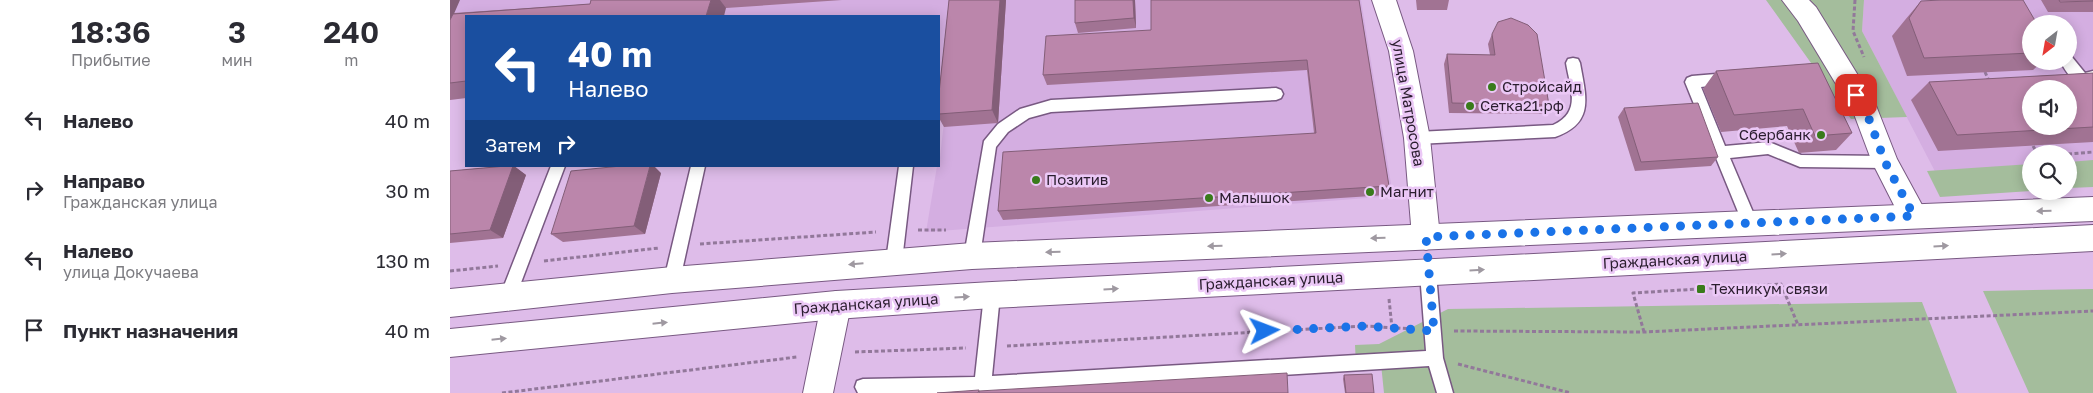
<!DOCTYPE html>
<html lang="ru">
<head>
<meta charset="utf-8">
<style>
	body { margin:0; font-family:"Golos Text",sans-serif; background:#f2f2f3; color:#2b2b33; height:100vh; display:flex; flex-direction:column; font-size:19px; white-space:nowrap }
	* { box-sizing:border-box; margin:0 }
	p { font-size:16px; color:#7c7c81 }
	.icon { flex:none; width:28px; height:28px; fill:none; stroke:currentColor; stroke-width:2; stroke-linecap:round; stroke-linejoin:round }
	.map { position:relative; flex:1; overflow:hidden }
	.drawer { display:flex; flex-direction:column; background:#fff; width:450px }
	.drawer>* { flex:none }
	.hud { position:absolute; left:15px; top:15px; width:475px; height:152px; border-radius:0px; box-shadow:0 2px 12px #0003; background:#1a4fa0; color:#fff; overflow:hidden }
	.needle { width:32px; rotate:211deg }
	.fabs { position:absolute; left:1572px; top:15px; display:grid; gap:10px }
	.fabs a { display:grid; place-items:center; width:55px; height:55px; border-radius:50%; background:#fff; box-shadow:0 2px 12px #0003; font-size:25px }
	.pin { position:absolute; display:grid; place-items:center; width:42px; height:42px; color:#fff; margin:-21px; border-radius:10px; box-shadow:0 2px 8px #0006 }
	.me { position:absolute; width:55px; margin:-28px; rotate:87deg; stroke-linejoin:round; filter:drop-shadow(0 0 4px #0008) }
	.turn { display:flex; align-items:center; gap:18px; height:105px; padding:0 20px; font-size:22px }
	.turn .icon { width:65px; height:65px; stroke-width:2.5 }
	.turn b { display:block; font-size:35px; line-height:42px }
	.then { display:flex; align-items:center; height:48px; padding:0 20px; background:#0003; gap:10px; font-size:19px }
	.eta { display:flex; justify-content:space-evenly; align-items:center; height:85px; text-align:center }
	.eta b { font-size:30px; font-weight:600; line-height:35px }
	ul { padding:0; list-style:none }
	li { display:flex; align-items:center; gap:15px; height:70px; padding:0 20px }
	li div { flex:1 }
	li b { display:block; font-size:19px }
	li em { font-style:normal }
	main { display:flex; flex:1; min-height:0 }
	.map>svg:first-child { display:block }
</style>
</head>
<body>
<main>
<section class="drawer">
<div class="eta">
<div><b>18:36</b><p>Прибытие</p></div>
<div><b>3</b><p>мин</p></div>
<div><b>240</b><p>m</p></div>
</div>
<ul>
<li><svg class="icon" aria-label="left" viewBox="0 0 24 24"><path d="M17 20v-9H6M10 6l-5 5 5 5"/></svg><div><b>Налево</b></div><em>40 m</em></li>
<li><svg class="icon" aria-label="right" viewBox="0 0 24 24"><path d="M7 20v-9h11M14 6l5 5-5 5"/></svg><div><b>Направо</b><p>Гражданская улица</p></div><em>30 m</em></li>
<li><svg class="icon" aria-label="left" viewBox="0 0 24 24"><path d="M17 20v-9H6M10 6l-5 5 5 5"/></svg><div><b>Налево</b><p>улица Докучаева</p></div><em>130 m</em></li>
<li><svg class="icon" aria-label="arrive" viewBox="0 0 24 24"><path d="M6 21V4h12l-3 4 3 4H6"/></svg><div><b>Пункт назначения</b></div><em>40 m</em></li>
</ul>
</section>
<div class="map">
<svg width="1643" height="393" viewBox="0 0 1643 393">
	<rect width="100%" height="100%" fill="#debce9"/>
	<path fill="#d4aee1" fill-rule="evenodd" d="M0 0H911L943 196 476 232 487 166H489L496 104H489V16H16V98L0 100Z
		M1414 0H1643V173L1619 175V154H1581V177L1491 183 1412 31ZM1581 24H1619V61H1581ZM1581 89H1619V126H1581Z"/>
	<path fill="#a4bd9c" d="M1316 0H1414L1412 31 1457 117 1401 119Z
		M1643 160V187L1619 188V162Z
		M1581 164V191L1490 197 1477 171Z
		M1643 289V393H1579L1533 291Z
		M1472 302 1507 393H934L931 364 906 365 905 345 929 344 998 309Z"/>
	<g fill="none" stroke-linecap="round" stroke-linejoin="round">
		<defs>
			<path id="service" d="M1619 56 1622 57 1635 73 1643 71V83C1625 86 1619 77 1610 61H1619Z
				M1123 58 1128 59 1130 63C1136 97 1145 123 1105 137L967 144 962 142 960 138 962 134 967 132 1103 125C1132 112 1120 88 1116 63L1118 59Z
				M1278 73 1283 75 1285 79 1283 83 1251 87 1275 146 1319 142 1351 155 1435 156 1440 158 1442 162 1440 166 1435 168 1350 167 1318 154 1280 158 1308 224 1305 229 1300 231 1295 229 1266 158 1262 153 1263 151 1235 82 1237 78 1242 76Z
				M826 88 831 90 833 94 831 98 826 100 601 112 579 118 558 132 546 147 530 256 528 261 522 263 516 261 514 256 534 141 548 124 570 109 601 100Z
				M101 166H115L66 296 64 301 58 303 52 301 50 296Z
				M241 166H255L230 280 228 285 222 287 216 285 214 280Z
				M449 166H463L452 261 450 266 444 268 438 266 436 261Z
				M978 266 984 268 986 273 993 358 1003 393H987L979 366 536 393H408L405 387 407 381 413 379 525 377 534 295 536 290 542 288 548 290 550 295 542 376 976 351 970 273 972 268Z"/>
			<path id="minor" d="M922 0H946L963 51 980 138 990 237 986 246 976 250 966 246 962 237 954 138 939 51Z
				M1332 0H1359L1366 7 1425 103 1447 159 1478 216 1474 225 1464 228 1454 225 1422 162 1404 114 1348 21Z
				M386 291 396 295 401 305 383 393H353L371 305 376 295Z"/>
			<path id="secondary" d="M1643 197V221L522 269 222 293 0 317V289L222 267 522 243Z
				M1643 225V251L542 308 386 319 0 357V329L386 291 542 282Z"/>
		</defs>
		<use href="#service" stroke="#785982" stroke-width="3"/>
		<use href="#minor" stroke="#785982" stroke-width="2"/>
		<use href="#secondary" stroke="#785982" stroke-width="2"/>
		<path stroke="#92789a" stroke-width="3" stroke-dasharray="4 2.5" stroke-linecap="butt" d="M1405 0 1403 31 1414 57
			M1535 72 1539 81
			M1583 146 1588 154
			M1618 154 1643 152
			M468 230H496
			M250 244 426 232
			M94 261 209 248
			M0 271 48 266
			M939 299 942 328
			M1004 331 1194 332 1643 311
			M1194 332 1183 293 1331 284 1348 325
			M557 346 915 326 963 329
			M405 352 516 348
			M1008 364 1121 393
			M52 393 347 357"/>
		<use href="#service" fill="#fff" fill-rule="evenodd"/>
		<use href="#minor" fill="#fff" fill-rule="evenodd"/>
		<use href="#secondary" fill="#fff" fill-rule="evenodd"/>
	</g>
	<path fill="#a17393" d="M0 0 4 13 140 4 141 0H392L276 8 16 16V98L0 100Z
		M499 0H556L548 123 494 127 489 118V93Z
		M685 0 686 28 628 33 625 23Z
		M909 0 939 186 937 195 553 220 548 211 864 133 857 70 597 85 593 75 701 30Z
		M966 0H999L997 10H967Z
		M1591 0H1643V12H1598Z
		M1471 1 1581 24V61H1593L1583 70 1457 76 1442 36 1455 20Z
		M1042 34 1099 105 1094 114 999 113 994 64 997 54 1040 55 1038 44Z
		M1368 63 1402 133 1386 150 1349 153 1337 126 1271 132 1253 89 1266 71Z
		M1643 73V142L1488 151 1461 100 1479 82Z
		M1174 108 1268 157 1261 166 1185 171 1168 117Z
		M56 166H64L76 175 53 238 0 243V171Z
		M211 173 195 234 113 242 101 234Z
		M894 375 924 393H895L893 379Z"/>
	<path fill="#835e78" d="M0 0H10L0 23Z
		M261 0H270L276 8 274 16H256Z
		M550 0H556L548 123 542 110Z
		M683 0H685L686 28 684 18Z
		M63 166H64L76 175 53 238 40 230Z
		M200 166H204L211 173 195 234 184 226Z"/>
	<path fill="#bb86ab" stroke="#835e78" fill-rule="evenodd" d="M141 0H261L256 16H16V81L0 83V20L3 14 140 4Z
		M499 0H550L542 110 489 114V93Z
		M625 0H683L684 18 625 23Z
		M701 0H909L939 186 548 211 553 152 866 133 857 60 593 75 596 36 701 30Z
		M1491 0H1573L1587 24H1581V53L1474 58 1459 18 1471 1Z
		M1609 0H1643V1L1610 2Z
		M1061 18 1078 25 1087 34 1099 105 1002 103 997 54 1045 55 1042 34 1048 22Z
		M1368 63 1402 133 1365 136 1353 109 1284 115 1266 71Z
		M1643 73V127L1507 135 1479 82ZM1581 89H1619V126H1581Z
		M1248 103 1268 157 1191 162 1174 108Z
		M56 166H63L40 230 0 234V171Z
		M171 166H200L184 226 101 234 121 171Z
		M837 373 838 393H529V391Z
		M922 374 924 393H896L894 375Z
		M529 390 528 393H487Z"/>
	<defs><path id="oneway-solid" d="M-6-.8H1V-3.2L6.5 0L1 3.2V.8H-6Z" transform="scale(1.25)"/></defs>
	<g fill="#9f99a1">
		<use href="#oneway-solid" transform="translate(1594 211) rotate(178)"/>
		<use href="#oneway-solid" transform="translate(928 238) rotate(178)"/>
		<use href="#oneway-solid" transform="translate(765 246) rotate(178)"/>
		<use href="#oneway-solid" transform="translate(1491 246) rotate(-3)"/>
		<use href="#oneway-solid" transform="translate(603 252) rotate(178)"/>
		<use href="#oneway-solid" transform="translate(1329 254) rotate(-3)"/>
		<use href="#oneway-solid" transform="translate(406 264) rotate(175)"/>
		<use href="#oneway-solid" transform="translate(1027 270) rotate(-3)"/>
		<use href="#oneway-solid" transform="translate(661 289) rotate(-3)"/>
		<use href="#oneway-solid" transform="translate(512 297) rotate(-4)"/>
		<use href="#oneway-solid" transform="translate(210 323) rotate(-6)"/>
		<use href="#oneway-solid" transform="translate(49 339) rotate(-6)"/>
	</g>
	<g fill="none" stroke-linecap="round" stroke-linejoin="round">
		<path stroke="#1a73e8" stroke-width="9" stroke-dasharray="0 16.2" d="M815 331 915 326 984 331 976 237 1464 216 1435 162 1416 111 1406 95"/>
	</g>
	<g fill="#397b1b" stroke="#ebc8f6" stroke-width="2">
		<circle cx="1042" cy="87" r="5"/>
		<circle cx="1020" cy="106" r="5"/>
		<circle cx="1371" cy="135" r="5"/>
		<circle cx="586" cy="180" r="5"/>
		<circle cx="920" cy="192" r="5"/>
		<circle cx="759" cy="198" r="5"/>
		<rect x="1246" y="284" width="10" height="10" rx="2.5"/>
	</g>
	<g text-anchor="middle" stroke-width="5" stroke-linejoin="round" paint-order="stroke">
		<g font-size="15" fill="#2a1d2e" stroke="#ebc8f6" text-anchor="start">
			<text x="1052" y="92">Стройсайд</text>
			<text x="1030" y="111">Сетка21.рф</text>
			<text x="1361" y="140" text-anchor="end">Сбербанк</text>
			<text x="596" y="185">Позитив</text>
			<text x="930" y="197">Магнит</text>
			<text x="769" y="203">Малышок</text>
			<text x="1261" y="294">Техникум связи</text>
		</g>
		<g font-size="15" fill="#2a1d2e" stroke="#ebc8f6">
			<text transform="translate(958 103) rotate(80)" y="5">улица Матросова</text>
			<text transform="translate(1225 260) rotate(-3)" y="5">Гражданская улица</text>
			<text transform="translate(821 281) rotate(-3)" y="5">Гражданская улица</text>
			<text transform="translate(416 304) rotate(-4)" y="5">Гражданская улица</text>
		</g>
	</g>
</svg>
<div class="fabs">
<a><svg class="needle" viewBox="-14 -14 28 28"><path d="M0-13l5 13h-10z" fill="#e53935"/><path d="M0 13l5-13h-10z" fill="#7c7c81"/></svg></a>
<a><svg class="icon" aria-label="sound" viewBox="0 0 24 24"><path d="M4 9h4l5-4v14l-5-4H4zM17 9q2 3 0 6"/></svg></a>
<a><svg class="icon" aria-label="search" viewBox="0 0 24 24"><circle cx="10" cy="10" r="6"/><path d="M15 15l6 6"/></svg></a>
</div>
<div class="pin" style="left:1406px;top:95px;background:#d93025"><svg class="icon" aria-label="arrive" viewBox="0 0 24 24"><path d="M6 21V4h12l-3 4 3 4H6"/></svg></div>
<svg class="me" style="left:815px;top:331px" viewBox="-20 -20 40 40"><path d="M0-17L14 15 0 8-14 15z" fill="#1a73e8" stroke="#fff" stroke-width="4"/></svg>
<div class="hud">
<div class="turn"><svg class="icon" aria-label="left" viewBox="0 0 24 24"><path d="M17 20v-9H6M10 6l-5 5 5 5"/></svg><div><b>40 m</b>Налево</div></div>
<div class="then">Затем<svg class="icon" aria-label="right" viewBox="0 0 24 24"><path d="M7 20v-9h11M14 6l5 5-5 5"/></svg></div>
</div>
</div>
</main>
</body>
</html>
